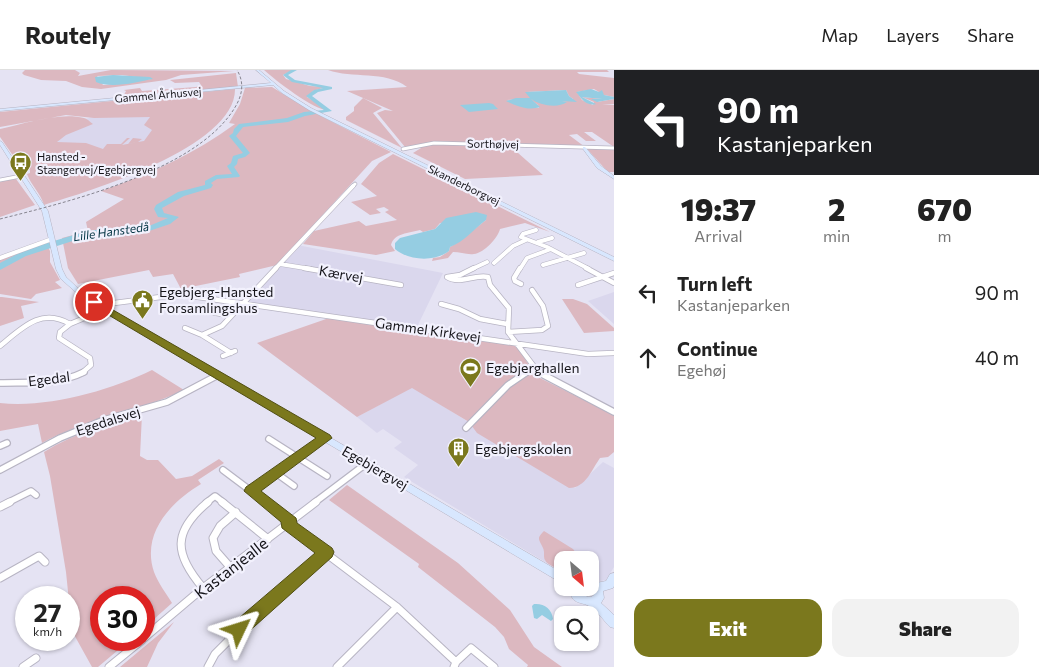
<!DOCTYPE html>
<html lang="en">
<head>
<meta charset="utf-8">
<style>
	body { margin:0; font-family:Commissioner,sans-serif; background:#f2f2f2; color:#222; height:100vh; display:flex; flex-direction:column; font-size:19px; white-space:nowrap }
	* { box-sizing:border-box; margin:0 }
	p { font-size:16px; color:#767676 }
	.icon { flex:none; width:28px; height:28px; fill:none; stroke:currentColor; stroke-width:2; stroke-linecap:round; stroke-linejoin:round }
	.map { position:relative; flex:1; overflow:hidden }
	.panel { display:flex; flex-direction:column; background:#fff; width:425px }
	.panel>* { flex:none }
	.banner { background:#202124; color:#fff; overflow:hidden }
	.needle { width:32px; rotate:152deg }
	.buttons { position:absolute; left:554px; top:481px; display:grid; gap:10px }
	.buttons a { display:grid; place-items:center; width:45px; height:45px; border-radius:10px; background:#fff; box-shadow:0 1px 4px #0004; font-size:25px }
	.speed { position:absolute; left:15px; top:516px; display:flex; gap:10px; font-size:25px; font-weight:700; text-align:center }
	.speed>* { display:grid; place-content:center; width:65px; height:65px; border-radius:50%; background:#fff; box-shadow:0 1px 4px #0004; line-height:1 }
	.speed small { font-size:12px; font-weight:400 }
	.speed .limit { border:8px solid #d22; background:#fff; color:#111 }
	.pin { position:absolute; display:grid; place-items:center; width:42px; height:42px; color:#fff; margin:-21px; border:2px solid #fff; border-radius:50%; box-shadow:0 1px 5px #0007 }
	.me { position:absolute; width:55px; margin:-28px; rotate:49deg; stroke-linejoin:round; filter:drop-shadow(0 0 4px #0008) }
	.turn { display:flex; align-items:center; gap:18px; height:105px; padding:0 20px; font-size:22px }
	.turn .icon { width:65px; height:65px; stroke-width:2.5 }
	.turn b { display:block; font-size:35px; line-height:42px }
	.eta { display:flex; justify-content:space-evenly; align-items:center; height:85px; text-align:center }
	.eta b { font-size:30px; font-weight:800; line-height:35px }
	.button { display:flex; gap:10px; margin-top:auto; padding:10px 20px }
	.button a { flex:1; height:58px; border-radius:15px; background:#7b781d; color:#fff; font-size:20px; font-weight:800; line-height:58px; text-align:center }
	.button a+a { background:#f2f2f2; color:#222 }
	ul { padding:0; list-style:none }
	li { display:flex; align-items:center; gap:15px; height:65px; padding:0 20px }
	li div { flex:1 }
	li b { display:block; font-size:19px }
	li em { font-style:normal }
	header { display:flex; align-items:center; gap:30px; box-sizing:border-box; height:70px; padding:0 25px; background:#fff; border-bottom:1px solid #e0e0e0 }
	header strong { font-size:24px }
	nav { display:flex; gap:28px; margin-inline-start:auto; font-size:18px }
	main { display:flex; flex:1; min-height:0 }
	.map>svg:first-child { display:block }
</style>
</head>
<body>
<header>
<strong>Routely</strong>
<nav><a>Map</a><a>Layers</a><a>Share</a></nav>
</header>
<main>
<div class="map">
<svg width="614" height="597" viewBox="0 0 614 597">
	<rect width="100%" height="100%" fill="#e5e3f3"/>
	<path fill="#dad7ed" d="M156 44V60L129 98 49 75 88 50 85 49 97 46Z
		M297 175 443 203 417 257 242 231Z
		M614 222V254L588 231Z
		M412 317 575 418 603 392 614 398V497L606 510 600 511 590 508V490H562V500L555 498 404 407 418 395 394 378 402 372 383 359 377 363 357 347Z"/>
	<path fill="#dcb8c0" fill-rule="evenodd" d="M25 0H75L80 3 78 6 111 0 234 1 181 5 166 10 101 19 82 17 66 11 41 10 24 5 22 3ZM122 5 151 9 105 15H103L97 6Z
		M264 0H293L283 5 286 9 310 16 326 17 313 21 307 27 328 40C315 41 275 10 264 0Z
		M328 0H607L609 2H577L579 4 614 8V27L604 25 594 19 577 22 582 30 593 35 594 32 582 27 603 29 597 32 614 29V34H602L614 35V77L592 62H584L596 71H586L577 64 569 65 585 77 472 72 430 73 405 77 377 43 385 40 393 41 347 21 407 17C385 0 352 9 328 0ZM566 20 569 26 573 29 572 30 562 31 567 32 530 29 538 35 539 38H527L507 30 531 28 526 22Z
		M236 3 238 17 112 27 124 25 126 21 124 20 140 18 142 21 196 17 201 15 199 12 175 13 170 10Z
		M272 17 311 41 391 82 372 91 277 195 239 204 240 207 181 219 173 204 153 207 149 200 78 214 68 198 62 168 88 161 86 152 124 129 101 121C148 105 196 83 235 54L229 53 240 34 245 18Z
		M235 19C236 77 88 122 44 135 41 124 31 115 27 104L30 103V100L21 97 0 67V59C25 54 58 42 84 48 88 49 91 53 93 54L66 65 57 72 86 73 103 79 107 74H121L127 68H130L122 75 138 72 128 74 133 68 142 69 138 72 144 71 152 60 144 55 150 47 94 48 66 45 0 57V42Z
		M363 28 382 38 373 43 402 78 346 50V47L354 41V37Z
		M441 74 509 75 543 105 465 109 413 83 421 78 420 76Z
		M587 79H614V102H608Z
		M393 84 550 162 525 153 500 159C498 168 484 183 474 184 467 185 460 182 453 182L448 188 432 191 433 188 440 187 449 181 450 177C464 169 473 160 486 150L440 153 435 159 423 162 420 160C409 163 394 163 391 175L395 181 376 185 303 174 314 161 359 151 366 156 397 150 385 142 389 140 384 137 376 139 381 143 370 145 351 132 377 126 361 114 379 93Z
		M16 109 35 135 0 147V111Z
		M46 173 50 181V192L60 210 55 212 62 218 36 224 31 229 0 224V190Z
		M0 227H2L39 232 21 236 24 248 0 256Z
		M562 229H573L587 234 614 258V261L584 263Z
		M329 248 512 274C524 281 528 299 540 308L614 345V382L608 387 600 388C592 399 586 418 569 418L477 363 469 352 412 318 357 347 257 273Z
		M152 300 184 320C138 342 87 348 42 373L38 354 0 361V333C48 338 109 321 152 300Z
		M142 344 140 386 147 390H158L176 409 192 406 219 389 224 393 198 410 201 414C171 432 141 463 154 502 158 513 166 523 172 533L144 558V528H101V570H130L98 597H92L72 561 66 502 50 406 44 382C74 363 109 354 142 344Z
		M347 415 458 493 510 540 534 577 562 597H527L528 595 509 579 504 567 495 557 418 497 419 494 329 430Z
		M544 461 573 479 581 490H562V500C557 498 547 495 545 490 543 487 545 482 543 478 539 469 536 469 544 461Z
		M174 552 158 573 147 597H120Z"/>
	<path fill="#95cde2" d="M113 5 150 7 153 9C137 12 112 19 96 12L95 7Z
		M591 19 599 22 602 20 604 25 614 27V29L597 32 591 29H602L582 27 596 34C585 37 580 26 576 22Z
		M566 20 569 26 577 32 562 31 567 32C557 39 540 35 531 29L540 37C528 41 517 36 506 31L516 28H530L525 22Z
		M489 33 493 34 498 39 469 42 460 35Z
		M476 142 487 145 486 150C473 160 465 171 450 177L449 181C435 192 409 191 395 179V173L400 168 435 159 446 148Z
		M534 534C544 533 552 539 553 549L551 551 542 545 537 549 534 548 532 536Z"/>
	<g fill="none" stroke-linecap="round" stroke-linejoin="round">
		<path fill="#95cde2" fill-rule="evenodd" d="M291 0H297L288 5 295 10 332 17V19L318 22 312 26 332 41 305 46 288 52 243 57 236 66 250 83 245 87 238 89 237 94 234 97 240 106 239 107 217 109 211 113 213 115 211 118 184 126 162 138 164 143 179 147 170 154 149 161 101 163 85 167 26 186 0 200V193L27 179 84 162 101 159 149 156 168 148 158 147 154 139 156 135 178 122 205 115V111L216 105 232 104 227 96 231 93 233 86 243 83 229 66 233 63 234 59 239 54 287 48 304 42 324 40 306 26 314 20 323 18 292 12 283 5Z"/>
		<defs>
			<path id="street-far4" d="M403 79 434 73 614 78
				M0 110 21 106
				M352 117 355 114"/>
			<path id="street-far3" d="M536 160 523 164 521 167 547 177 589 199
				M538 172 552 168
				M0 188 52 169
				M494 193 513 176 526 170
				M280 194 311 199
				M543 195 584 183
				M275 199 353 116
				M472 199 487 192
				M520 199 527 188 551 179"/>
			<path id="street-far2" d="M304 198 401 215
				M474 198 460 205 447 207C460 215 474 204 488 207L490 215 509 238 508 262 539 303
				M520 198 514 208 515 211 521 214
				M586 198 614 213
				M578 215 614 203
				M441 234 459 239 480 249 507 254
				M99 235 176 225 191 226 588 284 614 283
				M192 238 231 246
				M185 258 202 265 222 256 276 198
				M508 262 542 260 548 256 543 236 532 220
				M202 265 231 283
				M0 276C22 258 41 237 70 254
				M223 286 235 281
				M82 303 91 295 90 288 59 268 60 262 70 254 106 239
				M525 303 535 299"/>
			<path id="street-far1" d="M538 302 614 342
				M0 313C28 312 58 315 84 302
				M466 358 508 315 527 302
				M269 369 327 406
				M0 376 7 373
				M0 400 60 368 104 350 167 332 218 305
				M223 400 251 421
				M276 403 294 416
				M7 433 31 421 36 425
				M206 433 215 426 224 433
				M267 433 251 421 325 368
				M314 433 367 393"/>
			<path id="street" d="M222 432 268 469
				M265 432 291 452
				M0 437 10 432
				M287 454 397 537 456 592
				M230 497 216 481 213 468 220 456 236 442
				M0 508 39 486 45 492
				M203 518C174 484 172 462 208 432
				M144 568 203 518 316 432
				M23 597 36 588
				M109 597 142 570
				M208 597 215 584 239 560 326 482
				M337 597 397 537
				M454 597 456 592 471 578 494 597"/>
			<path id="secondary" d="M256 0H259L284 21 311 38 614 187V191L309 40 282 23 273 15 0 41V39L271 13Z
				M0 71 2 72 48 141 62 199 66 207 83 223 562 503V512L558 511 79 225 61 209 56 199 42 141 0 75Z
				M583 77H585L601 96 614 106V109L597 98 583 79Z
				M614 503V516L613 518 603 521 604 528 601 533 614 545V558L610 557C604 551 599 543 592 538 582 530 572 537 569 518H579C581 524 585 527 591 527L594 525 586 518H590V509L596 513 606 511 610 504Z"/>
		</defs>
		<use href="#street-far4" stroke="#b7b4c3" stroke-width="4.5"/>
		<use href="#street-far3" stroke="#b7b4c3" stroke-width="5"/>
		<use href="#street-far2" stroke="#b7b4c3" stroke-width="6"/>
		<use href="#street-far1" stroke="#b7b4c3" stroke-width="8"/>
		<use href="#street" stroke="#b7b4c3" stroke-width="9"/>
		<use href="#secondary" stroke="#b7b4c3" stroke-width="1"/>
		<use href="#street-far4" stroke="#fff" stroke-width="3"/>
		<use href="#street-far3" stroke="#fff" stroke-width="4"/>
		<use href="#street-far2" stroke="#fff" stroke-width="4.5"/>
		<use href="#street-far1" stroke="#fff" stroke-width="5.5"/>
		<use href="#street" stroke="#fff" stroke-width="7"/>
		<use href="#secondary" fill="#d8e7fe" fill-rule="evenodd"/>
		<path stroke="#86848f" stroke-width="1" stroke-dasharray="3 2" stroke-linecap="butt" d="M0 149C68 132 191 102 232 42 241 29 246 15 237 0"/>
	</g>
	<path fill="#7b781d" stroke="#504e13" d="M94 229 330 365 332 368 261 421 296 448 297 453 332 478 334 482 332 487 245 565 239 567 232 565 230 560 232 554 315 483 282 458 281 452 244 421 246 417 316 368 90 234 89 232Z"/>
	<defs>
		<symbol id="bus-pin" viewBox="-11 -11 22 30"><path d="M0 17L-7.5 6A9.5 9.5 0 1 1 7.5 6Z" fill="#7b781d" stroke="#f2f1fd"/><path d="M-5-6H5V4H4V6H2V4H-2V6H-4V4H-5ZM-3.5-4V0h7V-4ZM-3.5 1.2v1.5H-2V1.2ZM2 1.2v1.5H3.5V1.2Z" fill="#fff"/></symbol>
		<symbol id="civic-pin" viewBox="-11 -11 22 30"><path d="M0 17L-7.5 6A9.5 9.5 0 1 1 7.5 6Z" fill="#7b781d" stroke="#f2f1fd"/><path d="M-.6-6.5H3V-4.5H.6V-3L4-1V1h2V6H-6V1h2V-1L-.6-3ZM-1.2 2.5V6h2.4V2.5Z" fill="#fff"/></symbol>
		<symbol id="stadium-pin" viewBox="-11 -11 22 30"><path d="M0 17L-7.5 6A9.5 9.5 0 1 1 7.5 6Z" fill="#7b781d" stroke="#f2f1fd"/><path d="M0-5a6.5 5 0 1 0 0 10a6.5 5 0 1 0 0-10ZM-3.5-1.8h7v3.6h-7Z" fill="#fff"/></symbol>
		<symbol id="building-pin" viewBox="-11 -11 22 30"><path d="M0 17L-7.5 6A9.5 9.5 0 1 1 7.5 6Z" fill="#7b781d" stroke="#f2f1fd"/><path d="M-4-6H4V6H1V3H-1V6H-4ZM-2.5-4.3h1.7v1.8h-1.7ZM.8-4.3h1.7v1.8H.8ZM-2.5-1h1.7V.8h-1.7ZM.8-1h1.7V.8H.8Z" fill="#fff"/></symbol>
	</defs>
	<g fill-rule="evenodd">
		<use href="#bus-pin" x="8" y="80" width="25" height="34"/>
		<use href="#civic-pin" x="130" y="218" width="25" height="34"/>
		<use href="#stadium-pin" x="458" y="286" width="25" height="34"/>
		<use href="#building-pin" x="446" y="366" width="25" height="34"/>
	</g>
	<g text-anchor="middle" stroke-width="4.5" stroke-linejoin="round" paint-order="stroke">
		<g font-size="11" fill="#151419" stroke="#f2f1fd">
			<text transform="translate(158 25) rotate(-5)" y="4">Gammel Århusvej</text>
			<text transform="translate(493 74) rotate(1)" y="4">Sorthøjvej</text>
			<text transform="translate(464 115) rotate(26)" y="4">Skanderborgvej</text>
		</g>
		<g font-size="11" fill="#151419" stroke="#f2f1fd" text-anchor="start">
			<text x="37" y="91">Hansted -<tspan x="37" dy="13">Stængervej/Egebjergvej</tspan></text>
		</g>
		<g font-size="12" font-style="italic" fill="#003241" stroke="#f2f1fd">
			<text transform="translate(111 162) rotate(-8)" y="4">Lille Hanstedå</text>
		</g>
		<g font-size="14" fill="#151419" stroke="#f2f1fd">
			<text transform="translate(341 204) rotate(10)" y="5">Kærvej</text>
			<text transform="translate(428 260) rotate(8)" y="5">Gammel Kirkevej</text>
			<text transform="translate(49 309) rotate(-7)" y="5">Egedal</text>
			<text transform="translate(108 351) rotate(-18)" y="5">Egedalsvej</text>
			<text transform="translate(375 398) rotate(30)" y="5">Egebjergvej</text>
		</g>
		<g font-size="14" fill="#151419" stroke="#f2f1fd" text-anchor="start">
			<text x="159" y="227">Egebjerg-Hansted<tspan x="159" dy="16">Forsamlingshus</tspan></text>
			<text x="486" y="303">Egebjerghallen</text>
			<text x="475" y="384">Egebjergskolen</text>
		</g>
		<g font-size="16" fill="#151419" stroke="#f2f1fd">
			<text transform="translate(231 498) rotate(-38)" y="6">Kastanjealle</text>
		</g>
	</g>
</svg>
<div class="buttons">
<a><svg class="needle" viewBox="-14 -14 28 28"><path d="M0-13l5 13h-10z" fill="#e53935"/><path d="M0 13l5-13h-10z" fill="#767676"/></svg></a>
<a><svg class="icon" aria-label="search" viewBox="0 0 24 24"><circle cx="10" cy="10" r="6"/><path d="M15 15l6 6"/></svg></a>
</div>
<div class="speed"><div>27<small>km/h</small></div><div class="limit">30</div></div>
<div class="pin" style="left:94px;top:232px;background:#d93025"><svg class="icon" aria-label="arrive" viewBox="0 0 24 24"><path d="M6 21V4h12l-3 4 3 4H6"/></svg></div>
<svg class="me" style="left:239px;top:560px" viewBox="-20 -20 40 40"><path d="M0-17L14 15 0 8-14 15z" fill="#7b781d" stroke="#fff" stroke-width="4"/></svg>
</div>
<section class="panel">
<div class="banner">
<div class="turn"><svg class="icon" aria-label="left" viewBox="0 0 24 24"><path d="M17 20v-9H6M10 6l-5 5 5 5"/></svg><div><b>90 m</b>Kastanjeparken</div></div>
</div>
<div class="eta">
<div><b>19:37</b><p>Arrival</p></div>
<div><b>2</b><p>min</p></div>
<div><b>670</b><p>m</p></div>
</div>
<ul>
<li><svg class="icon" aria-label="left" viewBox="0 0 24 24"><path d="M17 20v-9H6M10 6l-5 5 5 5"/></svg><div><b>Turn left</b><p>Kastanjeparken</p></div><em>90 m</em></li>
<li><svg class="icon" aria-label="ahead" viewBox="0 0 24 24"><path d="M12 20V5M6 11l6-6 6 6"/></svg><div><b>Continue</b><p>Egehøj</p></div><em>40 m</em></li>
</ul>
<div class="button"><a>Exit</a><a>Share</a></div>
</section>
</main>
</body>
</html>
